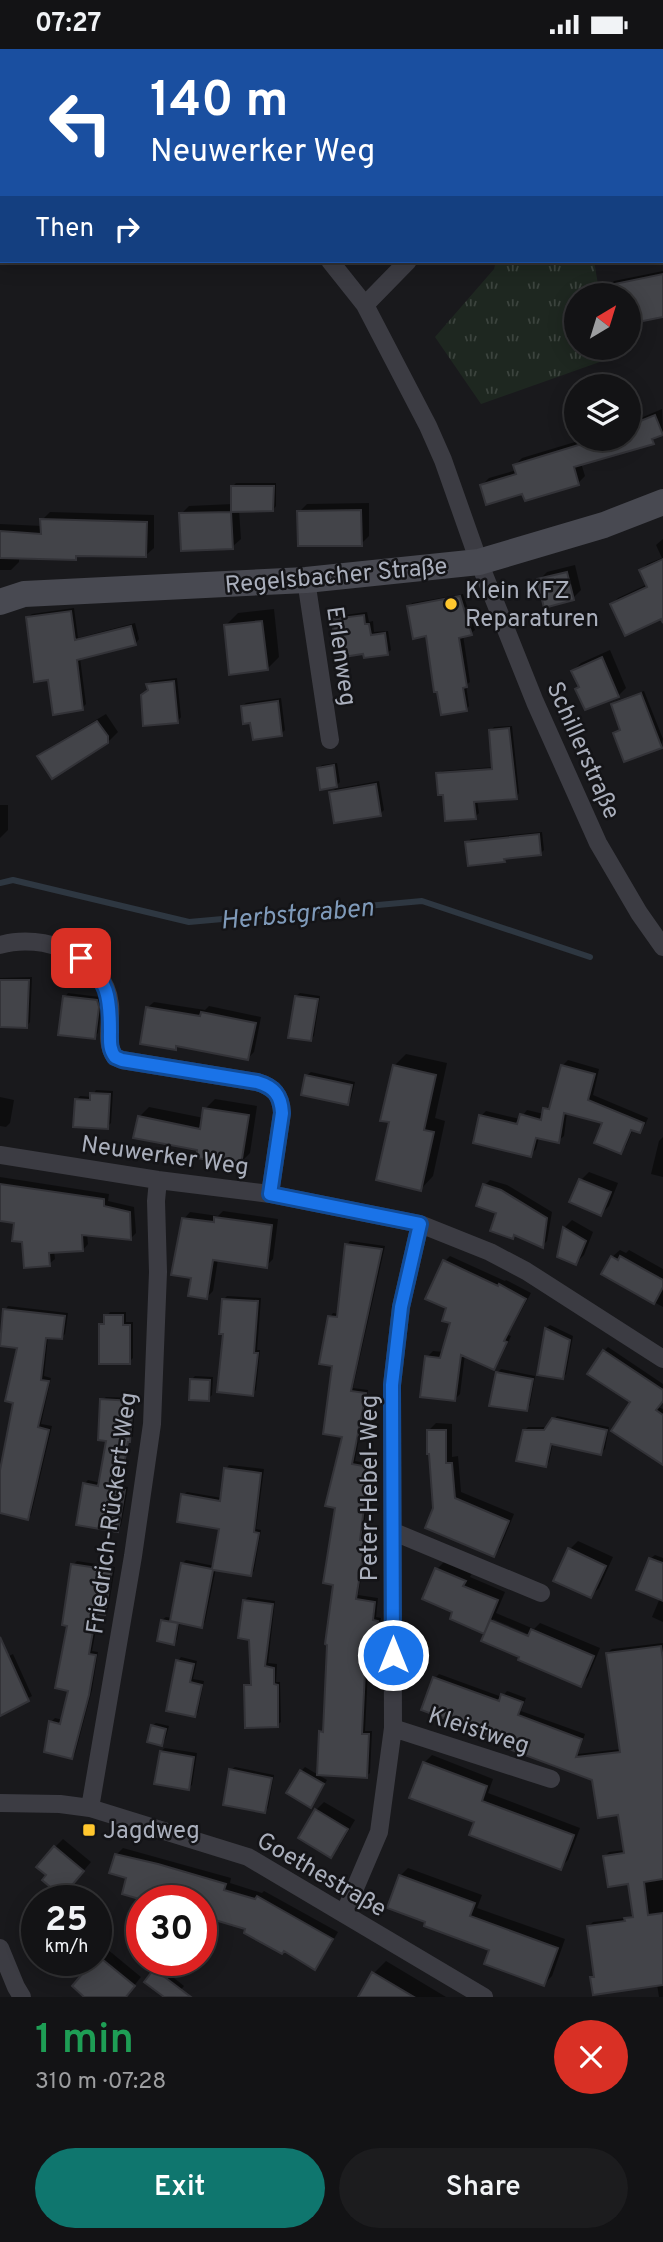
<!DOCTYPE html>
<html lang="en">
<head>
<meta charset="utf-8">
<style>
	body { margin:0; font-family:Overpass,sans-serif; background:#1c1c1e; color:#f1f3f6; height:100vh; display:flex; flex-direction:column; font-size:26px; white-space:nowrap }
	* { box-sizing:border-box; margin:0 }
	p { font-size:23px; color:#9d9ea0 }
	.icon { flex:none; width:38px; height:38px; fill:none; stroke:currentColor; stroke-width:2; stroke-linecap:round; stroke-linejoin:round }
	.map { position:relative; height:1948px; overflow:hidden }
	.drawer { display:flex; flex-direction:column; background:#131315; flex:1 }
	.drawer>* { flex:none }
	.top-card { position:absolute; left:0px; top:0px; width:663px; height:214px; box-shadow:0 4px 18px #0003,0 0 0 2px #323234; background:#1a4fa0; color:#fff; overflow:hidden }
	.needle { width:46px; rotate:38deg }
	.tools { position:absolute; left:564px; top:234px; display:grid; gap:14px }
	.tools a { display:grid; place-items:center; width:77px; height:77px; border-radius:50%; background:#131315; box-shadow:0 4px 18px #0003,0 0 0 2px #323234; font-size:35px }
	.speed { position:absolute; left:21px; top:1836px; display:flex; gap:14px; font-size:35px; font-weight:700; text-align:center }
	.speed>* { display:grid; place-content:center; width:91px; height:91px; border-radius:50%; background:#131315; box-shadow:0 4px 18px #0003,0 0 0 2px #323234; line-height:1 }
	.speed small { font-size:18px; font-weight:400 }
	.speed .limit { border:10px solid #d22; background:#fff; color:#111 }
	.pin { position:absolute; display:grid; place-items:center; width:60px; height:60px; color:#fff; margin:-30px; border-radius:14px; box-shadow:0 4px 10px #0006 }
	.me { position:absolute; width:77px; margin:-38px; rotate:0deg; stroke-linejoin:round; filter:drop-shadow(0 0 5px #0008) }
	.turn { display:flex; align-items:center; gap:24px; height:147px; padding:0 35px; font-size:32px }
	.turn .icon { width:91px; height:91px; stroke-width:2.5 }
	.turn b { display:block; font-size:49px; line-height:60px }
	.then { display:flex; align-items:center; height:66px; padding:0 35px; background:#0003; gap:14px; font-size:26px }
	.round { display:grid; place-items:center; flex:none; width:74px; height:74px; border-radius:37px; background:#1c1c1e }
	.head { display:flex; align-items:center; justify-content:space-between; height:119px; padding:0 35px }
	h1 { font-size:42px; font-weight:600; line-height:52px; color:#1e9e55 }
	.primary-button { display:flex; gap:14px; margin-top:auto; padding:14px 35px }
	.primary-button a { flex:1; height:80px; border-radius:42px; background:#0f766e; color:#fff; font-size:28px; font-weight:600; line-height:80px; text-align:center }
	.primary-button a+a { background:#1c1c1e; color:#f1f3f6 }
	.status { display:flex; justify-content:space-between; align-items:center; height:49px; padding:0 35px; background:#131315; direction:ltr }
	.status svg { height:19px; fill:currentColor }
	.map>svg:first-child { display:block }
</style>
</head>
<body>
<div class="status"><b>07:27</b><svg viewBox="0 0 49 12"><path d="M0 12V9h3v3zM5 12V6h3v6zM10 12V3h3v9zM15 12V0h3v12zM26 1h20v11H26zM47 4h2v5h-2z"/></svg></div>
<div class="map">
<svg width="663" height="1948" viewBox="0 0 663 1948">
	<defs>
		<pattern id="grass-tufts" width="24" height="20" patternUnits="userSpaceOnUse" patternTransform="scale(1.75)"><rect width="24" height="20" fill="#1e2720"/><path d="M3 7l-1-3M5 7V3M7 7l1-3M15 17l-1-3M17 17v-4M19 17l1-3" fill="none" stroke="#3c443e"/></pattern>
	</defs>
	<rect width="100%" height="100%" fill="#19191c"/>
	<path fill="#252529" d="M155 0H528V2H157Z"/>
	<path fill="url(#grass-tufts)" d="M496 212H594L600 247H576V299H610L611 309 481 355 435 288 494 220Z"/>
	<path fill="#0007" fill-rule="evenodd" d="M273 0H290L288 2Z
		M438 0H507L505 2H439Z
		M663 43V109L662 110V44Z
		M663 222V266L609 237 614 232Z
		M628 345 636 371 662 360 663 384 581 414 585 427 578 434 524 443 482 436 489 429 517 421 515 416 522 409 585 390H628Z
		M236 434H276V457L273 461H239L241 490 232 498 181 465 189 457 233 455 232 438Z
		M369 454V487L361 495 299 463 307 455Z
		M50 463 154 466V499L145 507 79 505 75 509 19 508V513L11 521H0V475L42 477V471Z
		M663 490V567L612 555 618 549 648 535 641 521 647 515 662 509 656 496Z
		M575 516 581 541 573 549 539 531 547 523Z
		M463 545 475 581 471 584 463 586 470 633 466 636 469 657 466 661 428 585 409 558 412 554Z
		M74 559 78 589 135 574 139 590 136 594 80 609 86 655 82 659 50 629 28 568 32 565Z
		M274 560 279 608 267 620 226 576 238 564Z
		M367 563 369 573 373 572 374 583 388 582 391 601 387 604 334 571 337 567Z
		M610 601 626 639 618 647 580 637 573 622 581 614Z
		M177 629 181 668 178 672 150 640 148 635 152 632Z
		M644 642 663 690 661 697 615 685 622 680 613 655 616 652Z
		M281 649 285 681 281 685 252 672 242 657 246 654Z
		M106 665 118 683 110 691 52 727 39 708 47 700Z
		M512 677 519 744 516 748 477 751 479 764 475 768 444 744 438 725 442 722 494 718 490 682 494 678Z
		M337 714 340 733 336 737 319 719 322 716Z
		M379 732 384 761 380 765 331 744 335 740Z
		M0 756H8V781L0 789Z
		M542 783 544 801 540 805 508 808 504 811 467 793 471 790Z
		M32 928 30 973 27 977 0 976V929Z
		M68 944 100 948 102 954 98 984 94 988 65 948Z
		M300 944 320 947 314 987 311 990 296 947Z
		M154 953 205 961 209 957 261 968 254 1003 248 1009 179 995 175 999 147 959Z
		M406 1005 447 1014 435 1069 445 1072 433 1127 421 1140 391 1072 394 1017Z
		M568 1011 599 1020 593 1046 648 1069 645 1076 640 1082 633 1080 626 1097 620 1103 604 1073 567 1063 564 1087 558 1092 539 1088 536 1100 531 1106 481 1067 486 1062 520 1070 527 1061 544 1065 545 1060 552 1055 562 1017Z
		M311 1023 355 1033 351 1050 347 1054 303 1044 307 1026Z
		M96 1041 113 1042 111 1074 107 1078 77 1050 80 1047 92 1048Z
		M0 1048 14 1051 10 1074 6 1078 0 1077Z
		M215 1050 257 1057 250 1104 240 1114 199 1100 139 1068 149 1058 204 1069 205 1060Z
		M663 1088V1128L651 1125 659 1092Z
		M589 1123 618 1134 609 1157 601 1165 581 1131Z
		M0 1128 109 1145 108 1152 134 1158 136 1184 131 1189 87 1185 88 1195 83 1201 54 1202 55 1210 49 1215 24 1192 16 1172 0 1170Z
		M490 1131 507 1136 552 1163 547 1192 542 1197 516 1185 513 1188 485 1136Z
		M223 1162 278 1170 273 1210 266 1217 218 1210 213 1242 207 1248 193 1228 184 1170 190 1163 218 1167Z
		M572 1171 593 1183 584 1206 576 1214 564 1179Z
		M350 1192 385 1197 353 1339 368 1341 355 1412 371 1415 363 1488H366L365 1508 358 1546 378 1549 376 1568 381 1569 377 1597 373 1601 369 1600 365 1682H372L370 1724 366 1727 321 1683 324 1680 335 1534 337 1457 344 1387 334 1316 330 1268 333 1264 339 1265 347 1196Z
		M620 1201 626 1204 629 1201 663 1220V1258L603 1225 612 1208Z
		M450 1207 505 1232 506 1231 531 1244 508 1286 511 1287 499 1313 493 1319 465 1305 460 1345 454 1351 427 1308 433 1302 444 1303 453 1273 448 1258 444 1213Z
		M227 1247 261 1249 257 1301H260L256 1341 252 1345 225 1284 224 1250Z
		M8 1257 68 1264 65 1285 62 1288 48 1287 44 1327 51 1329 41 1375 52 1377 31 1466 27 1469 0 1462V1431L15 1353 19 1298 5 1261Z
		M110 1263H126V1273H133V1309L129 1313 101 1276Z
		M550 1276 573 1287 566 1325 563 1329 538 1324 546 1279Z
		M608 1298 663 1335V1351L658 1358 663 1360V1398L632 1353 604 1302Z
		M501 1320 535 1327 530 1356 526 1360 497 1324Z
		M195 1327 213 1328 212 1346 208 1350 191 1331Z
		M106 1348 135 1349 133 1387 130 1390 122 1437 128 1438 121 1477 117 1481 84 1435 88 1431 101 1434 108 1390 102 1351Z
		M557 1367 609 1378 605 1400 601 1404 553 1394 549 1413 545 1416 524 1382 528 1378H548Z
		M436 1374 452 1375V1408L458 1407 461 1443 514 1465 500 1499 493 1506 435 1459 429 1381Z
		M229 1416 264 1420 256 1480 261 1481 254 1522 251 1525 216 1519 205 1573 202 1577 180 1572 177 1590 173 1594 162 1571 166 1568 172 1569 182 1515 186 1511 214 1517 221 1478 183 1446 187 1443 222 1449 226 1420Z
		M578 1492 613 1508 599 1539 591 1547 570 1500Z
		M655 1506 663 1509V1573L652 1568 660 1549 650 1510Z
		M77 1512 115 1518 108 1561 104 1565 99 1564 92 1602 98 1603 92 1641 75 1705 72 1708 51 1673 55 1669 63 1671 70 1640 69 1576 73 1516Z
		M445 1512 472 1524 470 1528 505 1543 496 1564 534 1580 540 1574 600 1599 588 1628 581 1636 521 1607 489 1577 484 1582 454 1562 437 1520ZM493 1570 537 1589 535 1592 493 1574Z
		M248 1548 275 1552 268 1614 277 1615 276 1633H280L281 1673 277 1676 246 1637 252 1633 251 1589 244 1552Z
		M663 1594V1948H659L657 1935 592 1929 595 1926 589 1877 593 1873 627 1869 634 1865 629 1833 605 1807 609 1803 626 1801 620 1764 594 1729 456 1672 435 1629 439 1625 502 1648 507 1642 526 1649 521 1662 585 1685 578 1705 622 1700 607 1604 612 1600Z
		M13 1605 32 1647 0 1665V1611Z
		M181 1608 197 1612 193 1630 204 1632 198 1663 195 1666 178 1612Z
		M156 1674 169 1677 165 1691 162 1695 152 1677Z
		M165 1699 197 1704 192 1736 188 1739 161 1702Z
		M432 1706 493 1730 488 1744 580 1779 568 1811 560 1819 476 1772 424 1714Z
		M235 1718 274 1726 268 1759 264 1762 231 1721Z
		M305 1718 327 1731 314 1753 301 1722Z
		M324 1753 355 1771 339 1798 331 1806 316 1761Z
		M63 1790 91 1813 70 1838 48 1826 55 1798Z
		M123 1799 231 1829 230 1834 262 1844 264 1842 338 1883 321 1912 314 1918 201 1852 129 1827 116 1806Z
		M408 1819 482 1846 477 1859 565 1890 552 1927 544 1935 491 1900 428 1872 400 1827Z
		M107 1900 141 1928 125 1948H87L74 1937Z
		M386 1912 446 1948H360L374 1924Z
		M159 1917 184 1937 175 1948H167L147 1932Z"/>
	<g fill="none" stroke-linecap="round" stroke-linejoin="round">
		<path stroke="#2e3741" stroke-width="6" d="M0 834 13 831 189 873 422 852 590 908"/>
	</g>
	<path fill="#434449" stroke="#333338" stroke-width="2" d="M663 225V268L628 275V247H595V239Z
		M655 366 663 386 652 390 654 395 574 418 579 436 525 452 522 445 486 456 480 436 516 425 513 416 598 390H628V377Z
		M231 437H274L273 462 231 463Z
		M361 461 362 497H298L297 462Z
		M231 463 233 500 181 502 179 464Z
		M40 470 147 473 146 508 76 507V511L0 509V482L41 485Z
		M663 510V574L661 570 625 587 610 555 647 538 639 521Z
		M567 523 574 551 544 559 537 530Z
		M460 547 472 586 459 589 467 638 463 639 467 662 441 666 437 643H434L426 587 413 590 407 557Z
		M71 562 75 591 131 577 136 596 77 611 83 661 53 666 48 631 34 633 26 568Z
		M364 566 365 575H369L371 586 385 584 388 606 364 609 363 605 337 609 332 570Z
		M262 572 268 621 229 626 224 576Z
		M602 608 619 648 585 661 575 640 579 638 571 622Z
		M174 632 178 674 143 677 141 646 148 641 146 635Z
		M641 644 662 699 624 713 613 684 620 681 611 655Z
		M278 652 282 687 253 691 250 674 243 675 241 657Z
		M97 672 108 687V694L52 730 37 707Z
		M509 679 517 750 474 753 476 770 445 772 443 746H438L436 724 492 720 489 681Z
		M334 716 337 738 320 741 317 719Z
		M376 735 381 767 334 774 329 743Z
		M539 785 541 806 504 810 505 813 468 817 465 793Z
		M0 931H29L27 979 0 978Z
		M63 947 97 951 99 958 95 990 58 986Z
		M295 947 318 950 311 992 288 989Z
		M146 958 200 967 201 963 256 974 248 1011 176 997V1001L140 995Z
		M393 1016 436 1026 424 1081 434 1083 421 1142 376 1131 389 1073 380 1072Z
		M561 1016 595 1025 588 1051 644 1074 640 1084 631 1081 621 1105 594 1094 602 1074 564 1064 559 1094 536 1089 531 1108 473 1094 479 1066 517 1075 520 1065 541 1071 543 1059 549 1060Z
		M305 1026 352 1036 348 1056 301 1046Z
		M90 1044 110 1045 108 1080 73 1078 75 1050 90 1051Z
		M203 1059 249 1066 241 1116 196 1109 197 1101 133 1089 138 1067 200 1080Z
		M579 1130 611 1143 601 1167 569 1153Z
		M0 1135 104 1150V1157L130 1163 131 1191 82 1186 83 1202 49 1204 50 1217 24 1219 22 1193 12 1192 14 1174 0 1172Z
		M483 1135 501 1141 547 1169 543 1199 514 1186 513 1190 490 1182 496 1164 476 1157Z
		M214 1168 272 1176 267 1219 213 1211 207 1250 188 1247 191 1229 171 1226 182 1169 214 1173Z
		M563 1178 586 1192 576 1216 557 1208Z
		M345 1195 382 1200 351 1342 366 1344 352 1415 369 1418 360 1491H364L362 1513 356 1550 375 1553 373 1571 378 1572 374 1603 366 1601 362 1685H369L367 1729 317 1726 319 1682 323 1683 327 1596 325 1595 333 1536 323 1534 335 1459 325 1457 342 1388 323 1385 332 1317 319 1315 328 1267 337 1268Z
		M611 1207 618 1211 620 1207 663 1231V1238L654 1255 601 1225Z
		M443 1211 498 1237 499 1235 526 1250 504 1292 507 1293 494 1321 461 1306 455 1352 420 1348 425 1307 440 1309 450 1274 442 1272 446 1259 425 1250Z
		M222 1250 258 1252 254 1304H258L253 1347 217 1343 223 1285H219Z
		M3 1260 65 1267 62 1290 46 1289 41 1331 49 1332 38 1378 49 1381 28 1471 0 1464V1421L13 1354 5 1352 17 1299 0 1297Z
		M104 1266H123V1276H130V1315H99V1275H104Z
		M545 1279 570 1291 563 1330 537 1326Z
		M603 1301 663 1341V1352L656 1361 663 1366V1416L611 1382 630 1353 587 1325Z
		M496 1323 533 1330 527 1362 489 1357Z
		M190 1330 210 1331 209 1352 189 1351Z
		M100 1350 133 1352 130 1393H128L120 1441H125L118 1483 76 1476 83 1434 98 1437 106 1392 98 1391Z
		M552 1369 607 1381 601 1406 551 1395 546 1418 516 1412 523 1381H544Z
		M427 1381H446V1414H452L455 1449 509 1472 494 1508 425 1479 433 1459 429 1405H427Z
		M224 1419 261 1424 254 1483 259 1484 251 1527 213 1521 202 1579 170 1572 181 1514 212 1520 219 1480 177 1473 181 1445 220 1452Z
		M568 1499 606 1517 591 1549 553 1532Z
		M649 1509 663 1514V1552L636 1541Z
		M71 1515 112 1521 105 1566 96 1565 89 1605 96 1606 89 1646 72 1710 44 1703 49 1672 60 1675 68 1642 55 1639 67 1577 62 1576Z
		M435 1519 466 1532 463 1537 498 1551 484 1585 450 1570 452 1563 422 1550Z
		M243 1551 273 1555 265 1617 274 1619V1635L278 1636V1678L245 1679 244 1636H251L249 1591 238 1589Z
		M161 1571 178 1574 174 1596 157 1592Z
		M490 1571 528 1587 531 1580 594 1607 581 1638 518 1611 519 1608 481 1592Z
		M0 1588 29 1652 0 1667Z
		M661 1597 663 1610V1830L644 1833 648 1866 663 1864V1936L593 1946 590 1928H594L587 1877 625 1872 624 1869 633 1868 628 1835 608 1838 603 1807 624 1804 618 1766 598 1769 592 1731 506 1699 507 1696 452 1676 454 1673 421 1661 433 1628 499 1652 501 1645 523 1653 518 1666 582 1690 576 1708 620 1703 606 1604Z
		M176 1611 194 1615 190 1633 202 1636 195 1668 166 1662Z
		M151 1676 166 1680 162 1697 147 1693Z
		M160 1702 194 1708 189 1741 154 1735Z
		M423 1713 487 1737 482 1752 574 1786 561 1821 469 1786 474 1773 409 1749Z
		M229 1720 272 1729 265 1764 223 1756Z
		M300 1721 324 1735 311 1759 286 1744Z
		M315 1760 348 1780 331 1809 298 1789Z
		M54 1797 84 1822 62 1848 42 1831 46 1826 36 1818Z
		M115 1805 158 1815 226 1835 224 1841 255 1850 257 1847 333 1890 315 1921 284 1902 282 1905 244 1884 245 1880 201 1867V1852H146L122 1845 126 1829 109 1824Z
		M399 1826 475 1854 470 1867 558 1899 544 1937 484 1915 489 1901 424 1877 425 1873 387 1859Z
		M97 1906 135 1937 126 1948H84L72 1937 94 1911H96Z
		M154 1920 191 1948H164L144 1933Z
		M372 1923 414 1948H358Z"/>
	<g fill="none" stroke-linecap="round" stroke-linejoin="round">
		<path stroke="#3c3c43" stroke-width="18" d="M65 0 69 2
			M560 2 561 0
			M330 212 365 256 428 377 443 411 479 513 535 653 598 794 639 864 663 898
			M365 256 408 212
			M306 531 330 691
			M0 896C43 883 104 906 110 955 112 972 104 993 115 1008L122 1011 257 1033C274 1038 281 1046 282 1064L270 1145
			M0 1106 158 1131 270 1145 420 1175 490 1203 526 1222 663 1310
			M394 1483 541 1544
			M393 1679 551 1730
			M0 1754 60 1755 90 1759 248 1808 484 1948
			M90 1759 133 1507 152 1375 158 1223 156 1152 158 1131
			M344 1865 379 1783 393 1679 392 1336 401 1258 420 1175
			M0 1899 16 1938 22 1948"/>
		<path stroke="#484951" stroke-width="26" d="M0 553 24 545 306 531 479 513 604 476 663 453"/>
	</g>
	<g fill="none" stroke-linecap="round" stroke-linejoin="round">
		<defs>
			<path id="route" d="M81 909C108 931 110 948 110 982 110 992 109 1000 115 1008L122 1011 257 1033C274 1038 281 1046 282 1064L270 1145 420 1175 401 1258 392 1336 393 1606"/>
		</defs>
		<use href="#route" stroke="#114b97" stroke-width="18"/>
		<use href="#route" stroke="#1a73e8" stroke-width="12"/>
	</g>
	<g fill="#ffc72e" stroke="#141417" stroke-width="2.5">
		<circle cx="451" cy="555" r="7"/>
		<rect x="82" y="1774" width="14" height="14" rx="3.5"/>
	</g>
	<g text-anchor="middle" stroke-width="5" stroke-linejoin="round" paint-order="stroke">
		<g font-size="24" fill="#aaafbc" stroke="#141417">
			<text transform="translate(336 526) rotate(-5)" y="8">Regelsbacher Straße</text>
			<text transform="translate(342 607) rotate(82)" y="8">Erlenweg</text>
			<text transform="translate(584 701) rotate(66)" y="8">Schillerstraße</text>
			<text transform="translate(165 1106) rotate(8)" y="8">Neuwerker Weg</text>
			<text transform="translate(369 1439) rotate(-90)" y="8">Peter-Hebel-Weg</text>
			<text transform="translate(111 1464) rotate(-82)" y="8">Friedrich-Rückert-Weg</text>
			<text transform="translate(479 1681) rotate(18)" y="8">Kleistweg</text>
			<text transform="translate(322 1825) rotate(30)" y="8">Goethestraße</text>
		</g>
		<g font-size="24" fill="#aaafbc" stroke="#141417" text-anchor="start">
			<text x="465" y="549">Klein KFZ<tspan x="465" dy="28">Reparaturen</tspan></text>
			<text x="103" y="1789">Jagdweg</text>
		</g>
		<g font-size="26" font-style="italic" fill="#7f9ab9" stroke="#141417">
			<text transform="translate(297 864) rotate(-5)" y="9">Herbstgraben</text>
		</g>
	</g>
</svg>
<div class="tools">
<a><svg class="needle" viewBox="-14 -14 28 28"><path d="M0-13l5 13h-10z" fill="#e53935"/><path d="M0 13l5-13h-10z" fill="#9d9ea0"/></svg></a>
<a><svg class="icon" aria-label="layers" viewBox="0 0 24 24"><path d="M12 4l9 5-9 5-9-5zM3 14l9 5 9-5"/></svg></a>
</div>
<div class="speed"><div>25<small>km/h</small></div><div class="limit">30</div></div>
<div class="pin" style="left:81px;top:909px;background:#d93025"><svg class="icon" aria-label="arrive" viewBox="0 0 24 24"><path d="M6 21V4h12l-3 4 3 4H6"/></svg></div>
<svg class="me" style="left:393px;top:1606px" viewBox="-20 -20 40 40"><circle r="17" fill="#1a73e8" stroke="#fff" stroke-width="3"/><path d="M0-11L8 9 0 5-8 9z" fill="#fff"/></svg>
<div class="top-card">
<div class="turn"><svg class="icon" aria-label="left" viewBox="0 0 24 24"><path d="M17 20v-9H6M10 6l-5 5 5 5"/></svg><div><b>140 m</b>Neuwerker Weg</div></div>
<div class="then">Then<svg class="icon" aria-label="right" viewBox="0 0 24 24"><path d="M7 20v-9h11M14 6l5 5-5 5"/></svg></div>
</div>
</div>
<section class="drawer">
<div class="head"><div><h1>1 min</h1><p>310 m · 07:28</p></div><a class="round" style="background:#d93025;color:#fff"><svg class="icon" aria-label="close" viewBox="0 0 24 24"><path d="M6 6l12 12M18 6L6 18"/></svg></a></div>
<div class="primary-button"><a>Exit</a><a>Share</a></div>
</section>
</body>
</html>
